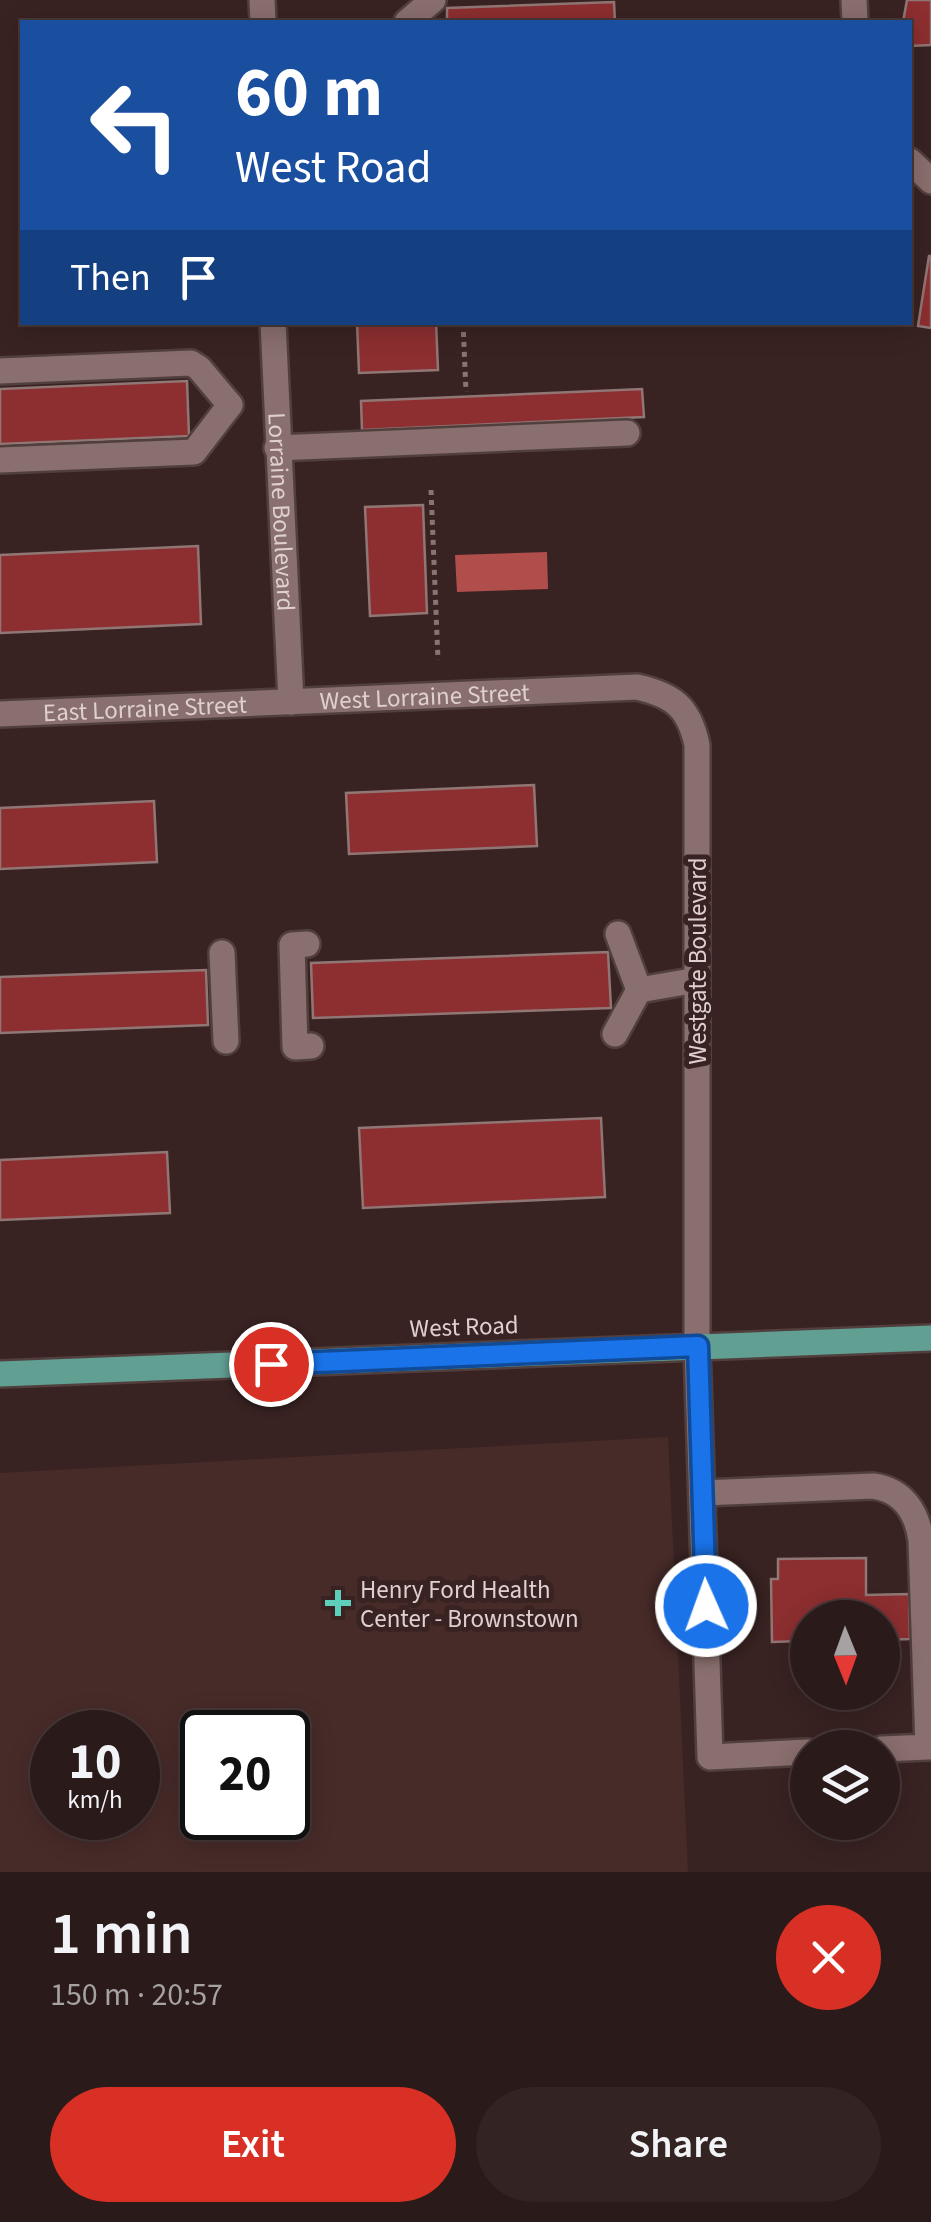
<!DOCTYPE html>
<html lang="en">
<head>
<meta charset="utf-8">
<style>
	body { margin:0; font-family:"Source Sans 3",sans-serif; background:#332323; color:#f1f3f6; height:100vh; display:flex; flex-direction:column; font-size:38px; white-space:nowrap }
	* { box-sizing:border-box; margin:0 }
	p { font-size:32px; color:#a6a1a2 }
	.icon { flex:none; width:55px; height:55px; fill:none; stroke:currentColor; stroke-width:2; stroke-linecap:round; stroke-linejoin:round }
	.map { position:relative; height:1872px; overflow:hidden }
	.drawer { display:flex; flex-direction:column; background:#2b1a1a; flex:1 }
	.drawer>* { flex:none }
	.guide { position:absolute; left:20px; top:20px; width:892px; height:305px; border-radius:0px; box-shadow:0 5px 25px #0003,0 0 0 2px #473839; background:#1a4fa0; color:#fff; overflow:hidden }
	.needle { width:65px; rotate:179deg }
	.tools { position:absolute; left:790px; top:1600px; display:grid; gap:20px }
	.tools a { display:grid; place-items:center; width:110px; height:110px; border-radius:50%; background:#2b1a1a; box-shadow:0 5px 25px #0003,0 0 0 2px #473839; font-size:50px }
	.speed { position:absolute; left:30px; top:1710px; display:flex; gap:20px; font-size:50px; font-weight:700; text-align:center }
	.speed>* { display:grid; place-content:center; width:130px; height:130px; border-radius:50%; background:#2b1a1a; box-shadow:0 5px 25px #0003,0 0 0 2px #473839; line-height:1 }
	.speed small { font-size:25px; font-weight:400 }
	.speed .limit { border:5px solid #111; border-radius:15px; background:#fff; color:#111 }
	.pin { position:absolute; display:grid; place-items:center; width:85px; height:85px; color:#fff; margin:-42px; border:5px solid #fff; border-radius:50%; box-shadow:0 2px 10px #0007 }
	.me { position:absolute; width:110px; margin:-55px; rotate:358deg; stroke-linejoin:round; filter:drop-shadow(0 0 8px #0008) }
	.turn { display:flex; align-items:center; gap:35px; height:210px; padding:0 50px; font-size:45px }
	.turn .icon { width:130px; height:130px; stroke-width:2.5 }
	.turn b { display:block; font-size:70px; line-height:85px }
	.then { display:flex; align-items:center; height:95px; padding:0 50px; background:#0003; gap:20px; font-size:38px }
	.round { display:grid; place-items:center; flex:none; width:105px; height:105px; border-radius:52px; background:#332323 }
	.head { display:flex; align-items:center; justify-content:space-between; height:170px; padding:0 50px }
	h1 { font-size:60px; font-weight:600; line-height:75px }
	.primary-button { display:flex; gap:20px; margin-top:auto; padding:20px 50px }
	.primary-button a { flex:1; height:115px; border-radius:60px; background:#d93025; color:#fff; font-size:40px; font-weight:600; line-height:115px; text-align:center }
	.primary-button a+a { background:#332323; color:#f1f3f6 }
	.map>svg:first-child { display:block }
</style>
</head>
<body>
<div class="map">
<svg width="931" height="1872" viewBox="0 0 931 1872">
	<rect width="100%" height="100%" fill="#392322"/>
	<path fill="#472b29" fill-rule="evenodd" d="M668 1437 688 1872H0V1473ZM52 1732H138V1818H52ZM202 1732H288V1818H202Z"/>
	<path fill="#b04e4c" d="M547 552 548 589 457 592 455 555Z"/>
	<path fill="#8d2e30" stroke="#907674" stroke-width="2.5" d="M907 0H931V45L910 46V22H903Z
		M614 2 615 22H447V8Z
		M929 256H931V328L918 326Z
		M357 322H436L438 370 359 373Z
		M187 381 189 436 0 444V389Z
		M642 389 644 417 362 430 361 401Z
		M423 505 427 613 370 616 365 507Z
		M198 546 201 624 0 633V555Z
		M534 785 537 846 349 854 346 793Z
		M154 801 157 862 0 869V808Z
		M608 952 611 1008 313 1018 311 963Z
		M206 970 208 1025 0 1033V977Z
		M601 1118 605 1197 363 1208 359 1128Z
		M167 1152 170 1213 0 1220V1160Z
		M866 1558V1595L909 1594 910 1639 882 1640V1618H808V1647H803L802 1641 772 1642 771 1579H778V1559Z"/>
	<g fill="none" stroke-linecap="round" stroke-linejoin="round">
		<defs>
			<g id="minor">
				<path d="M262 0 263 22"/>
				<path d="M854 0 855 22"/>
				<path d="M407 22 433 0"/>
				<path d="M910 161 931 181"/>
				<path id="s1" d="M273 322 291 702"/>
				<path d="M0 371 191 363 199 368 230 405"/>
				<path d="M277 448 627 433"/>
				<path d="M0 460 194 452 230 405"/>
				<path id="s2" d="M0 714 637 687C673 695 689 707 697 745V1346L710 1757 808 1752"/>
				<path d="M618 934 639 990"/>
				<path d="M307 944 292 945 295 1047 311 1046"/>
				<path d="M222 953 226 1041"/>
				<path d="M615 1034 639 990 697 980"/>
				<path d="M702 1493 873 1486C903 1490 917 1512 921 1540L928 1747 882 1749"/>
			</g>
			<path id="major" d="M0 1374 931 1338"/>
		</defs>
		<use href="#minor" stroke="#513f3e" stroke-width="30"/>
		<use href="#major" stroke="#513f3e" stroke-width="30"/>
		<path stroke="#877473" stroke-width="5" stroke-dasharray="5 5" stroke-linecap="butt" d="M463 322 466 392
			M431 490 438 660"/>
		<use href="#minor" stroke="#896f6d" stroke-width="25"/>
		<use href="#major" stroke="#619f92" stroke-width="25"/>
	</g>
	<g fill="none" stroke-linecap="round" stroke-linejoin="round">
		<defs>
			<path id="route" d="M271 1364 698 1346 706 1606"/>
		</defs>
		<use href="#route" stroke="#114b97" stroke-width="25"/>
		<use href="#route" stroke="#1a73e8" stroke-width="18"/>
	</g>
	<path fill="#5dceba" stroke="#392322" stroke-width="4" d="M333 1588h10v10h10v10h-10v10h-10v-10h-10v-10h10z"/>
	<g text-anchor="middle" stroke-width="10" stroke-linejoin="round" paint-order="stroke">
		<g font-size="25" fill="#dfd0cf" stroke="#392322">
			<text dy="9" stroke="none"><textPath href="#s1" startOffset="190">Lorraine Boulevard</textPath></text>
			<text dy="9" stroke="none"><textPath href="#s2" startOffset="425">West Lorraine Street</textPath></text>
			<text dy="9" stroke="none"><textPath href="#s2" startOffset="145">East Lorraine Street</textPath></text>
			<text transform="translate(697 961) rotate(-90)" y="9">Westgate Boulevard</text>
			<text transform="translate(464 1326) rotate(-2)" y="9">West Road</text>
		</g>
		<g font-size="25" fill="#dfd0cf" stroke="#392322" text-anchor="start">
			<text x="360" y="1598">Henry Ford Health<tspan x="360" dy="29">Center - Brownstown</tspan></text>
		</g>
	</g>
</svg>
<div class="tools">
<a><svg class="needle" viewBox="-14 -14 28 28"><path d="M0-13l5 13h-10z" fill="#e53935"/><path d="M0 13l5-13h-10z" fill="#a6a1a2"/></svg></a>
<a><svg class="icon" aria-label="layers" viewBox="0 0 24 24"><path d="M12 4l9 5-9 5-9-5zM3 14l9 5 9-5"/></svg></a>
</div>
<div class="speed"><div>10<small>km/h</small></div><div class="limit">20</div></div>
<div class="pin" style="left:271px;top:1364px;background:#d93025"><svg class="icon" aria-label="arrive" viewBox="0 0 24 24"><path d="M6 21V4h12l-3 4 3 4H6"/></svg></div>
<svg class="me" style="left:706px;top:1606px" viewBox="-20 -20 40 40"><circle r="17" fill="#1a73e8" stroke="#fff" stroke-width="3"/><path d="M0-11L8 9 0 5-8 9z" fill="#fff"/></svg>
<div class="guide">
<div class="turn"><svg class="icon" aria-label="left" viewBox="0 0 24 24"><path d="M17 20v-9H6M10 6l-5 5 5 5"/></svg><div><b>60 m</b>West Road</div></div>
<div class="then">Then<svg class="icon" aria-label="arrive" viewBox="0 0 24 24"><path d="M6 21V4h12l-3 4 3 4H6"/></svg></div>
</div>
</div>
<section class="drawer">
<div class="head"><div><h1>1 min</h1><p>150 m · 20:57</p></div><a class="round" style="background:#d93025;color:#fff"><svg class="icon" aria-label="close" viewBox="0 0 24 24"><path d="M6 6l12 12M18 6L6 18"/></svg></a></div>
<div class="primary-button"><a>Exit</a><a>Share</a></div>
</section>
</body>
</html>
